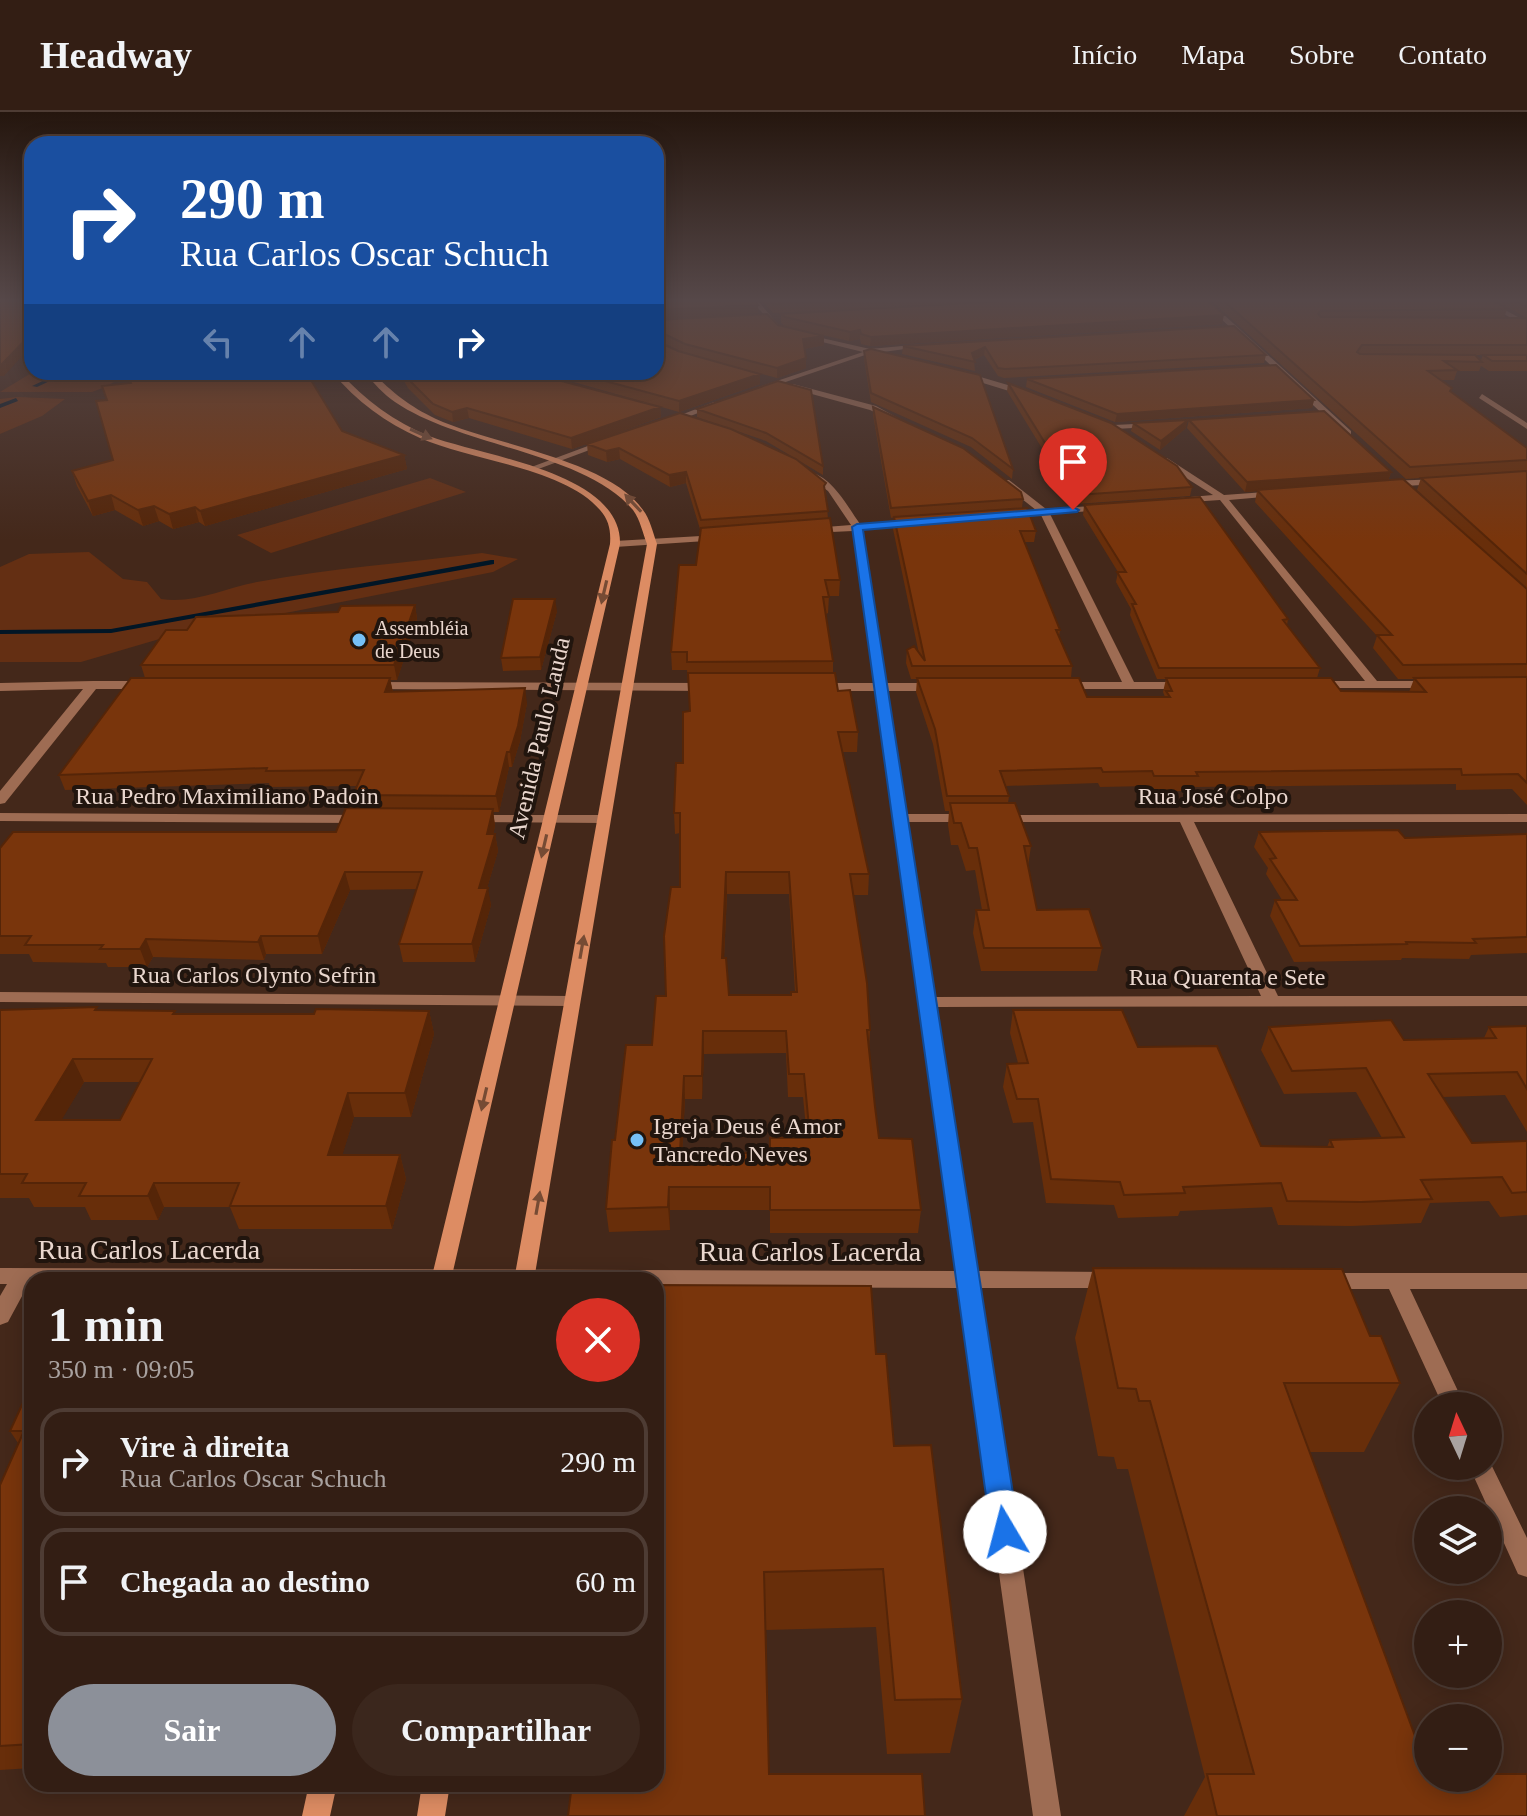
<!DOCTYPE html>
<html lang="pt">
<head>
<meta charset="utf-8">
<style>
	body { margin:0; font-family:Georgia,serif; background:#3b271d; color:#f1f3f6; height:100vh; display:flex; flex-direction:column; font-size:30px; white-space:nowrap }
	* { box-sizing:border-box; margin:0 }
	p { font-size:26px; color:#a9a2a0 }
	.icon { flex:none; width:44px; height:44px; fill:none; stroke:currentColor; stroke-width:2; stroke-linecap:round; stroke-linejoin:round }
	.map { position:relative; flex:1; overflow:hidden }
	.drawer { position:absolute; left:24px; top:1160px; width:640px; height:520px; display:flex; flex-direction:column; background:#331e14; border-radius:24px; box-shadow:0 4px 20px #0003,0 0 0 2px #4e3c34 }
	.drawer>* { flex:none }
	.top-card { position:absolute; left:24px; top:24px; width:640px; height:244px; border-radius:24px; box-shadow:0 4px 20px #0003,0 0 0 2px #4e3c34; background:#1a4fa0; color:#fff; overflow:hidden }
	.needle { width:52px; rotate:356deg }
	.tools { position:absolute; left:1414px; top:1280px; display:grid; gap:16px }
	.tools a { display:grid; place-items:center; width:88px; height:88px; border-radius:50%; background:#331e14; box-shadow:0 4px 20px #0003,0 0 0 2px #4e3c34; font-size:40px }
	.pin { position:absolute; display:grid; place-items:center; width:68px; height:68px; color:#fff; margin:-82px -34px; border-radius:50% 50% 50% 0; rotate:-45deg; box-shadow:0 0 8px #0007 }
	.pin .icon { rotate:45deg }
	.me { position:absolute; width:88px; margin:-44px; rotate:352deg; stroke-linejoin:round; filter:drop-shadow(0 0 6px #0008) }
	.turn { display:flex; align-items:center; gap:28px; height:168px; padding:0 24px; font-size:36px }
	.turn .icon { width:104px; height:104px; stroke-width:2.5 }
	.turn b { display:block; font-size:56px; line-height:68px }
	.lanes { display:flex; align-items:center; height:76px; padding:0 24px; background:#0003; justify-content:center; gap:40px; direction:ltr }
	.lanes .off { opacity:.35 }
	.round { display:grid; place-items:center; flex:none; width:84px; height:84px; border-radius:42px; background:#3b271d }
	.overview { display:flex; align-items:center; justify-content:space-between; height:136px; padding:0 24px }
	h1 { font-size:48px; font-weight:600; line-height:60px }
	.primary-button { display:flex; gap:16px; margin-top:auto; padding:16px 24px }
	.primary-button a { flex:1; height:92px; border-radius:48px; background:#8c9099; color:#fff; font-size:32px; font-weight:600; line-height:92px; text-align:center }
	.primary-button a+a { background:#3b271d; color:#f1f3f6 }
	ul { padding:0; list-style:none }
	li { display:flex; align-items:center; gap:24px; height:108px; margin:0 16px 12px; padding:0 8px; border:4px solid #4e3c34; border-radius:24px }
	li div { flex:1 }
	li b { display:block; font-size:30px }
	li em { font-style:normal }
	header { display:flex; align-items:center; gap:48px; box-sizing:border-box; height:112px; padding:0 40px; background:#331e14; border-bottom:2px solid #4e3c34 }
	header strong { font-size:38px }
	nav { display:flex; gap:44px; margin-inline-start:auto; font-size:28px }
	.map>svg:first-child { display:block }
</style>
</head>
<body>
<header>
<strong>Headway</strong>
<nav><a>Início</a><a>Mapa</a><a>Sobre</a><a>Contato</a></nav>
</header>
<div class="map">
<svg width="1527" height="1704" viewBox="0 0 1527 1704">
	<rect width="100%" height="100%" fill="#44281a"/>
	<path fill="#642f13" d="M33 260H139C122 263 109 275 92 280H0Z
		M17 285 65 287 42 304 0 322V287Z
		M430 366 466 380 271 441 237 423Z
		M89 440 123 467 147 470 161 487C195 492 224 476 257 470 331 456 407 451 482 441L518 447 493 460 230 512 197 516 81 550H0V455L29 442Z"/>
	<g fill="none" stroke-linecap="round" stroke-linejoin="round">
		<path fill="#011626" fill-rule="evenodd" d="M62 260H69L37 275 32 274Z
			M16 286 18 289 0 296V292Z
			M491 448H494V452L111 521 0 522V518L111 517Z"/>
		<path fill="#9e6c53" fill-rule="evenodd" d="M751 189H758L781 216H777Z
			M1202 189H1209L1351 319V323H1345Z
			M1481 189H1489L1527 210V215Z
			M804 222 870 237 924 232 927 234 883 240 889 242 887 245 871 241 759 279V275L863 240 802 225Z
			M960 259 1028 279 1029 281 1022 283 957 263Z
			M793 272 876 294 896 305 889 307 870 298 790 276Z
			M1482 282 1527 311V317L1479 286Z
			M714 290 721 292 670 312 663 310Z
			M1155 311 1152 315 1114 317 1110 315 1114 313Z
			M604 328 611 330 533 359 526 357Z
			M1161 346H1167L1224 383 1279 379 1280 381 1276 384 1229 388 1377 569H1430L1436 573 1434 576H1314L1312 573 1318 569H1365L1220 388 1176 391 1174 389 1179 386 1213 383 1161 350Z
			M807 360C831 362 847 394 860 412L913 408 918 411 913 414 862 418 886 571H938L944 575 938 579H887L906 702H970L977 706 970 710H907L934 885 1261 884 1180 710H1001L996 709 994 706 996 703 1527 702V710H1194L1278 884H1527V894L936 895 977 1159 1110 1160 1117 1162 1120 1168 1117 1174 1110 1176H980L1061 1704H1033L959 1176 656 1175V1168H32V1173H28L8 1210 0 1213V1184L7 1172H0V1156L956 1159 875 579H818L812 575 818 571H874L853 419 810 421V417L813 416 851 413 828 379 807 364Z
			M1442 367 1443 369 1439 372 1387 375 1383 372 1387 369Z
			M1003 368H1009L1046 397 1107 393V397L1104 398 1050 402 1134 570H1186L1192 574 1190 577H1058L1056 574 1062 570H1122L1041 403 1008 406 1003 403 1008 400 1036 398 1003 372Z
			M718 423 723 426 721 428 615 435 610 432 615 429Z
			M93 569H146L152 573 146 577H96L5 691 0 692V679L83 577 0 579V571Z
			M370 570 710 571 716 575 710 579 366 577 364 574Z
			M0 701 362 703 369 707 362 711 0 709Z
			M474 703H604L611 707 604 711 469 710 467 707Z
			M0 880 572 884 580 889 572 894 0 890Z
			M1326 1161H1527V1177H1410L1465 1294H1443L1389 1177H1326L1319 1175 1316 1169 1319 1163Z
			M1488 1346 1527 1426V1465L1518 1462 1469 1354H1488Z"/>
		<path fill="#dd8c63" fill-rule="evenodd" d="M332 260H340C364 288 395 310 429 324 481 344 622 360 620 432L451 1168H431L610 432C611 419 609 408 600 398 564 356 469 348 420 326 386 311 356 289 332 260Z
			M364 260H372C393 281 409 294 436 307 491 332 609 348 643 398 650 407 653 421 657 432L534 1168H514L647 432C643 422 640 407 633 398 584 340 461 335 395 290 384 283 373 270 364 260Z
			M309 1672H337L330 1704H302Z
			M422 1672H450L445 1704H417Z"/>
	</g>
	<path fill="#682e0a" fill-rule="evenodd" d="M762 189H1209L1222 212 870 234 861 232 860 227 849 229 787 215 824 233 804 237 806 256 777 266 699 245 760 262V272L679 300 563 267 552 260H656L678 239 684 241 656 227V208L778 213 785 214 781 211V202L876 196 773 201Z
		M1212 189H1494L1507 197 1504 206H1527V243H1476L1481 248 1483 243H1527V259H1489L1481 254 1479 259H1457L1454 268H1441L1450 279 1527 336V693L1512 677 1456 678V672L1195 675 1194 679H1151L1148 674 1100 675 1098 671 1006 674 1009 684 1008 691 1031 734 1028 754 1037 798 1102 836 1097 859H981L973 821 976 798H982L975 758 966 759 958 733H951L948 713 949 699H945L933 632 916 580 917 567H911L906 551 907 538 919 542 893 417 894 405 891 406 873 303V295L1023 387 1022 396 1036 419 1034 430H1025L1060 518 1059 525 1072 554 1071 566 1087 585H1165L1163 580 1166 567H1157L1130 503 1131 497 1116 470 1118 460 1083 403 1084 393 1288 507 1287 513 1320 556 1317 566 1341 579 1409 580 1414 567H1398L1373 536 1377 524 1255 390 1257 379 1245 380 1187 316 1189 308 1391 360 1388 369 1480 436 1417 378 1421 366 1406 367Z
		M1496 189H1527V206Z
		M903 234 1266 243 1264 251 1004 266 998 264 984 243 974 248 975 259 902 242Z
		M864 239 1013 357 1012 367 971 335 871 290 864 247Z
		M399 260H545L554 267 660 295 661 305 572 337 469 306 453 310 435 303 408 276Z
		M1027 267 1314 288 1312 296 1115 310 1026 275Z
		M778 269 823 354V363L766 329 731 317 826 382 828 407 840 468 839 484H829L828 501 826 502 833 549V561L838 579 858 620 857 640H843L869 762 868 783H854L870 918 869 937 875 995 879 1026 921 1098 918 1121H770V1098H670V1118L609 1120 606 1097 615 1028 652 933 666 884 680 775V721L675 722 674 701 683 651 690 599 687 558H672L671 540 696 453 700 417 686 371 670 375 620 347 607 350 588 343 587 332 730 317 697 305V297ZM727 782H789L795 880 791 883H729L724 846ZM786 941 788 985H803L807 1026 770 1041H682L685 987H702L704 942Z
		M131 271 342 319 404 343 407 357 205 414 199 410 173 417 159 409 143 414 115 398 93 404 77 374 72 359 113 348 106 288Z
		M1008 271 1192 375 1190 384 1076 392 1007 279Z
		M1133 311 1186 316 1160 338 1131 319Z
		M415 493 417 507 397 568H390L393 580 527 591 520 629 512 655H509L499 700H493L495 714 493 722H495L498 739 487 776 491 793 475 850H403L399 832 417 777 350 778 322 842H266L264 848 153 845 147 855H108L106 851 33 850 29 842H0V736L336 720 356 696 353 683 357 674 270 675 269 671 65 678 59 663 145 566 141 553 187 518Z
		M557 499 541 558 503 559 501 546Z
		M1259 720 1405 726 1527 722V841L1471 843 1469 847 1402 846 1401 848 1294 850 1270 804 1275 788H1282L1266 762 1268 756 1254 735Z
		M0 898H98L176 902H314L429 899 434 922 411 1005H354L342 1043H400L406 1067 392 1117H239L230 1095H164L158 1108H91L85 1095H34L29 1086H0ZM84 970H140L120 1008H61Z
		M1013 898 1138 935 1261 1034 1327 1035 1330 1028 1382 1026 1356 980 1284 982 1261 938 1269 915 1404 928 1484 926 1489 915 1527 914V1020L1505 983 1443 985 1472 1031 1527 1029V1103L1500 1105 1489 1089 1430 1091 1421 1111 1351 1114 1278 1113 1272 1095 1180 1099 1178 1104 1118 1106 1114 1093 1046 1091 1033 1010 1013 1011 1003 975 1007 952 1018 951 1010 921Z
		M1093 1156 1370 1224 1400 1271 1364 1340H1309L1428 1666 1527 1704H1184L1205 1665 1128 1357H1117L1114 1345 1098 1344 1075 1226Z
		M876 1242 894 1334 962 1587 950 1641 887 1642 876 1515 766 1518 769 1662 656 1672Z
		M32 1271V1656L0 1658V1373L18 1331 10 1319Z"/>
	<path fill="#552508" d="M758 193V201L656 207V198Z
		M1224 203 1222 212 870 234 871 225Z
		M860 218V227L849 229 850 220Z
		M32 221V233L4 264H0V254Z
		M824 224V233L803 237V227Z
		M985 235 984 243 971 249 972 241Z
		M806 246V256L777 266V256Z
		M760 262V272L679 300V289Z
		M1314 288 1312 296 1115 310 1117 302Z
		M660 295 661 305 572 337 571 326Z
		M467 296 469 306 453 310 452 300Z
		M1188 308 1186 316 1160 338 1161 329Z
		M619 336 620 347 607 350 606 339Z
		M404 343 407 357 205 414 200 399Z
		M686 360V371L670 375 669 363Z
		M1391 360 1388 369 1245 380 1247 370Z
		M111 383 115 398 93 404 88 389Z
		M154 394 159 409 143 414 138 398Z
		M195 395 199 410 173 417 169 402Z
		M555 487 557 499 541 558 540 545Z
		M415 493 417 507 397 568 394 553Z
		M390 566 393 581 385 580Z
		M525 576 527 591 520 629 512 655 510 640Z
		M507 640 509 655 499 700 496 684Z
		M493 697 495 714 490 739 487 722Z
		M495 722 498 739 482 793 479 776Z
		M345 760 350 778 322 842 318 824Z
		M726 760 727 782 723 868 722 846Z
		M488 776 491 793 475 850 472 832Z
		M261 824 266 842 264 848 258 830Z
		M146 827 153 845 147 855 140 837Z
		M429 899 434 922 411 1005 405 981Z
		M703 919 704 942 702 987V964Z
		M73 947 84 970 48 1031 36 1008Z
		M684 964 685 987 681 1064 680 1041Z
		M348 981 354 1005 335 1067 328 1043Z
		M400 1043 406 1067 392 1117 386 1094Z
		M154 1071 164 1095 158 1108 148 1084Z
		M669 1075 670 1098V1118L668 1095Z"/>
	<path fill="#79350c" stroke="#552508" stroke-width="2" fill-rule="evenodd" d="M0 189H32V221L0 254Z
		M656 189H755L758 193 656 198Z
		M770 189H840L773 192Z
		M1004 189H1209L1224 203 871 225 861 222 860 218 850 220 785 205 781 202Z
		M1224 189H1494L1507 197 1321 199 1318 202 1321 205 1527 206V233H1362L1357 240 1360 242 1475 243 1482 250 1444 249 1457 258 1428 259 1452 276 1450 279 1527 336V348L1410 355Z
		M1515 189H1527V195Z
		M767 202 778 213 824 224 803 227 806 246 777 256 685 232 656 218V208Z
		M1234 214 1266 243 1005 257 998 256 985 235 972 241 975 250 903 234Z
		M656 229 678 239 760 262 679 289 572 260H656Z
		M871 237 980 263 1013 357 972 326 871 281 864 239Z
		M1483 243H1527V249H1492Z
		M1276 253 1314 288 1117 302 1027 267Z
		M128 260H306L342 319 404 343 200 399 195 395 169 402 154 394 138 398 111 383 88 389 72 359 113 348 96 289 107 288 102 274 131 271Z
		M403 260H545L554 267 660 295 571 326 467 296 452 300 433 292 406 265Z
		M778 269 811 278 823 354 766 321 697 297Z
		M1008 271 1111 311 1177 354 1192 375 1077 383Z
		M873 295 963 336 1021 380 1023 387 891 396Z
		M1324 299 1391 360 1247 370 1189 308Z
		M680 301 731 317 796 347 826 371 824 374 828 399 701 408 686 360 669 363 619 336 606 339 587 332Z
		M1188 308 1161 329 1133 311Z
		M1527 359V462L1421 366Z
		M1403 367 1527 477V552L1403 553 1377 523H1392L1257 378Z
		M1200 385 1288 507 1283 508 1320 556H1159L1132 492H1136L1117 460H1126L1084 393Z
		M1027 396 1036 419H1020L1060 518H1056L1072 554H912L907 538 914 534 925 549 894 405Z
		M830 406 840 468H825L829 485H823L833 549 687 550V540H671L679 453H696L701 416Z
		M513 487H555L540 545 501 546Z
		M415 493 394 553H141L166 518H187L196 505 338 500 341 494Z
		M688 561H835L838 579 850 578 858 620H838L869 762H850L867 871 870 918H867L875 995 879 1026 912 1027 921 1098H770V1075H669L668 1095 606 1097 612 1028H615L626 933H652L656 884H666L664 824 671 775H680V701H674L676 651H683V600L690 599ZM726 760H789L797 880H791V883H729L726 846H722ZM703 919H786L789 962H804L810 1026H770V1041H680L684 964H702Z
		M1527 565V671L1518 662 1462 663 1461 657 1196 660 1198 664H1154L1152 659 1103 660 1101 656 1000 659 1009 684H947L935 617 917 566H1079L1087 585H1170L1166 579H1172L1166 566H1331L1341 579 1426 580 1414 566Z
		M131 566H390L385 580 525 576 518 614 510 640H507L496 684 353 683 364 658 266 659 267 656 59 663Z
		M950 691H1015L1031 734H1024L1037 798 1089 797 1102 836H984L976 798H989L977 736H969L961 711H954Z
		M346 696 493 697 487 722H495L479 776H488L472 832H399L422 760H345L318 824H261L258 830 146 827 140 837H100L103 833H25L31 824H0V736L13 720H336Z
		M1398 718 1405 726 1527 722V825L1473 827 1476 831 1406 830 1407 832 1300 834 1275 788H1297L1270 747 1276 746 1259 720Z
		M97 895 95 898 175 899 173 902H314L316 897 429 899 405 981H348L328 1043H400L386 1094H230L239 1071H154L148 1084H79L86 1071H22L27 1062H0V898ZM73 947H152L120 1008H36Z
		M1013 898H1122L1138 935 1217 934 1261 1034 1333 1035 1330 1028 1404 1025 1366 956 1292 959 1269 915 1391 908 1404 928 1496 926 1489 915 1527 914V977L1517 960 1428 962 1472 1031 1527 1029V1080L1512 1081 1502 1065 1421 1068 1432 1087 1361 1090 1287 1089 1281 1071 1183 1075 1185 1081 1124 1083 1120 1070 1051 1067 1038 987H1017L1007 952 1028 951Z
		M1093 1156 1342 1157 1370 1224H1381L1400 1271H1284L1428 1659V1666H1488V1662H1527V1704H1217L1207 1662H1254L1150 1289H1139L1136 1277 1118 1276Z
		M656 1173 871 1174 876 1242H886L894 1334 931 1333 962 1587 895 1588 883 1457 764 1460 769 1662H922L925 1704H568L572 1672H656Z
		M32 1271V1632L0 1634V1373L24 1319H10Z"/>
	<defs><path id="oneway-solid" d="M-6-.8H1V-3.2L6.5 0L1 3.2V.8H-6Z" transform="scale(2)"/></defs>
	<g fill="#764b34">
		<use href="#oneway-solid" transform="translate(421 322) rotate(24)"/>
		<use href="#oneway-solid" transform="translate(633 391) rotate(-133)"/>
		<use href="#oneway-solid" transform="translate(604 480) rotate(103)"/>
		<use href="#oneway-solid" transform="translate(544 734) rotate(103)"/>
		<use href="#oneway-solid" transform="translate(582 835) rotate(-80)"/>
		<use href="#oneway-solid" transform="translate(484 987) rotate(103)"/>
		<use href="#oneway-solid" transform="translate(538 1091) rotate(-80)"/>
	</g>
	<linearGradient id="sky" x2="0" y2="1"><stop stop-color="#25160e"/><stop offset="0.44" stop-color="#564849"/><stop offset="1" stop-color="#564849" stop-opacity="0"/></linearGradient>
	<rect width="1527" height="428" fill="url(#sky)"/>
	<path fill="#1a73e8" stroke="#114b97" stroke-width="2" d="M1073 395 1079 398 1077 400 863 418 1019 1420 1015 1429 1005 1433 995 1429 991 1420 852 415 857 412Z"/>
	<g fill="#76c0f7" stroke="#21150e" stroke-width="3">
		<circle cx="359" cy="528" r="8"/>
		<circle cx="637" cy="1028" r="8"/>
	</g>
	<g text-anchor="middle" stroke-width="8" stroke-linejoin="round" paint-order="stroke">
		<g font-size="20" fill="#ead7ce" stroke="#21150e" text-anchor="start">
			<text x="375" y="523">Assembléia<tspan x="375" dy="23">de Deus</tspan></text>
		</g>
		<g font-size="24" fill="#ead7ce" stroke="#21150e">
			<text transform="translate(539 626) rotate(-77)" y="8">Avenida Paulo Lauda</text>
			<text x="227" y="692">Rua Pedro Maximiliano Padoin</text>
			<text x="1213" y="692">Rua José Colpo</text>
			<text x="254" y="871">Rua Carlos Olynto Sefrin</text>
			<text x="1227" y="873">Rua Quarenta e Sete</text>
		</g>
		<g font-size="24" fill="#ead7ce" stroke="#21150e" text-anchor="start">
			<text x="653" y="1022">Igreja Deus é Amor<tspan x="653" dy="28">Tancredo Neves</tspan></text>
		</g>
		<g font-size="28" fill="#ead7ce" stroke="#21150e">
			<text x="149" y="1147">Rua Carlos Lacerda</text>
			<text x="810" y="1149">Rua Carlos Lacerda</text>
		</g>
	</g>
</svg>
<div class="tools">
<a><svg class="needle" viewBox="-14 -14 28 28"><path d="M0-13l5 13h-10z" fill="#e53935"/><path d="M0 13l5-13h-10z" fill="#a9a2a0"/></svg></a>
<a><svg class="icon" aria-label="layers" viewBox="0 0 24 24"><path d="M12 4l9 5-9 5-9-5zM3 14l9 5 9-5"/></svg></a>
<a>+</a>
<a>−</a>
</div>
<div class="pin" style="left:1073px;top:398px;background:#d93025"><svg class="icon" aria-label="arrive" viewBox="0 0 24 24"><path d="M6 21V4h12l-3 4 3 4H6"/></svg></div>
<svg class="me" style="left:1005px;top:1420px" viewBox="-20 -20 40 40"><circle r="19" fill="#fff"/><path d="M0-13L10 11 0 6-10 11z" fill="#1a73e8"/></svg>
<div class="top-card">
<div class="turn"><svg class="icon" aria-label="right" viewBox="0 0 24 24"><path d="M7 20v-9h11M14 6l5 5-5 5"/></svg><div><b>290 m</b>Rua Carlos Oscar Schuch</div></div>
<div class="lanes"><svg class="icon off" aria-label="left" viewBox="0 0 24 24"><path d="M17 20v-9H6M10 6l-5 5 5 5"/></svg><svg class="icon off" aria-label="ahead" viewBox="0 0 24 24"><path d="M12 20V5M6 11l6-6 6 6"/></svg><svg class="icon off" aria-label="ahead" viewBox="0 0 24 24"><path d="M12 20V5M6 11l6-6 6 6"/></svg><svg class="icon" aria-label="right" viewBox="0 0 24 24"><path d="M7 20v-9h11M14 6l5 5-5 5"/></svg></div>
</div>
<section class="drawer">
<div class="overview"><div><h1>1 min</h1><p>350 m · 09:05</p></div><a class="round" style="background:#d93025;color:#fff"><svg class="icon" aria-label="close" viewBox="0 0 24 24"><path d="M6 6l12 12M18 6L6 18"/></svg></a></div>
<ul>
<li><svg class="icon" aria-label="right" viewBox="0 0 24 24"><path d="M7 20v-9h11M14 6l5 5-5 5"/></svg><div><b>Vire à direita</b><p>Rua Carlos Oscar Schuch</p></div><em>290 m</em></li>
<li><svg class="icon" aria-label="arrive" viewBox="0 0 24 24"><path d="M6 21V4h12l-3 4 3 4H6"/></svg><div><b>Chegada ao destino</b></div><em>60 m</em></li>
</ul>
<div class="primary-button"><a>Sair</a><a>Compartilhar</a></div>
</section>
</div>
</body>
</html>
